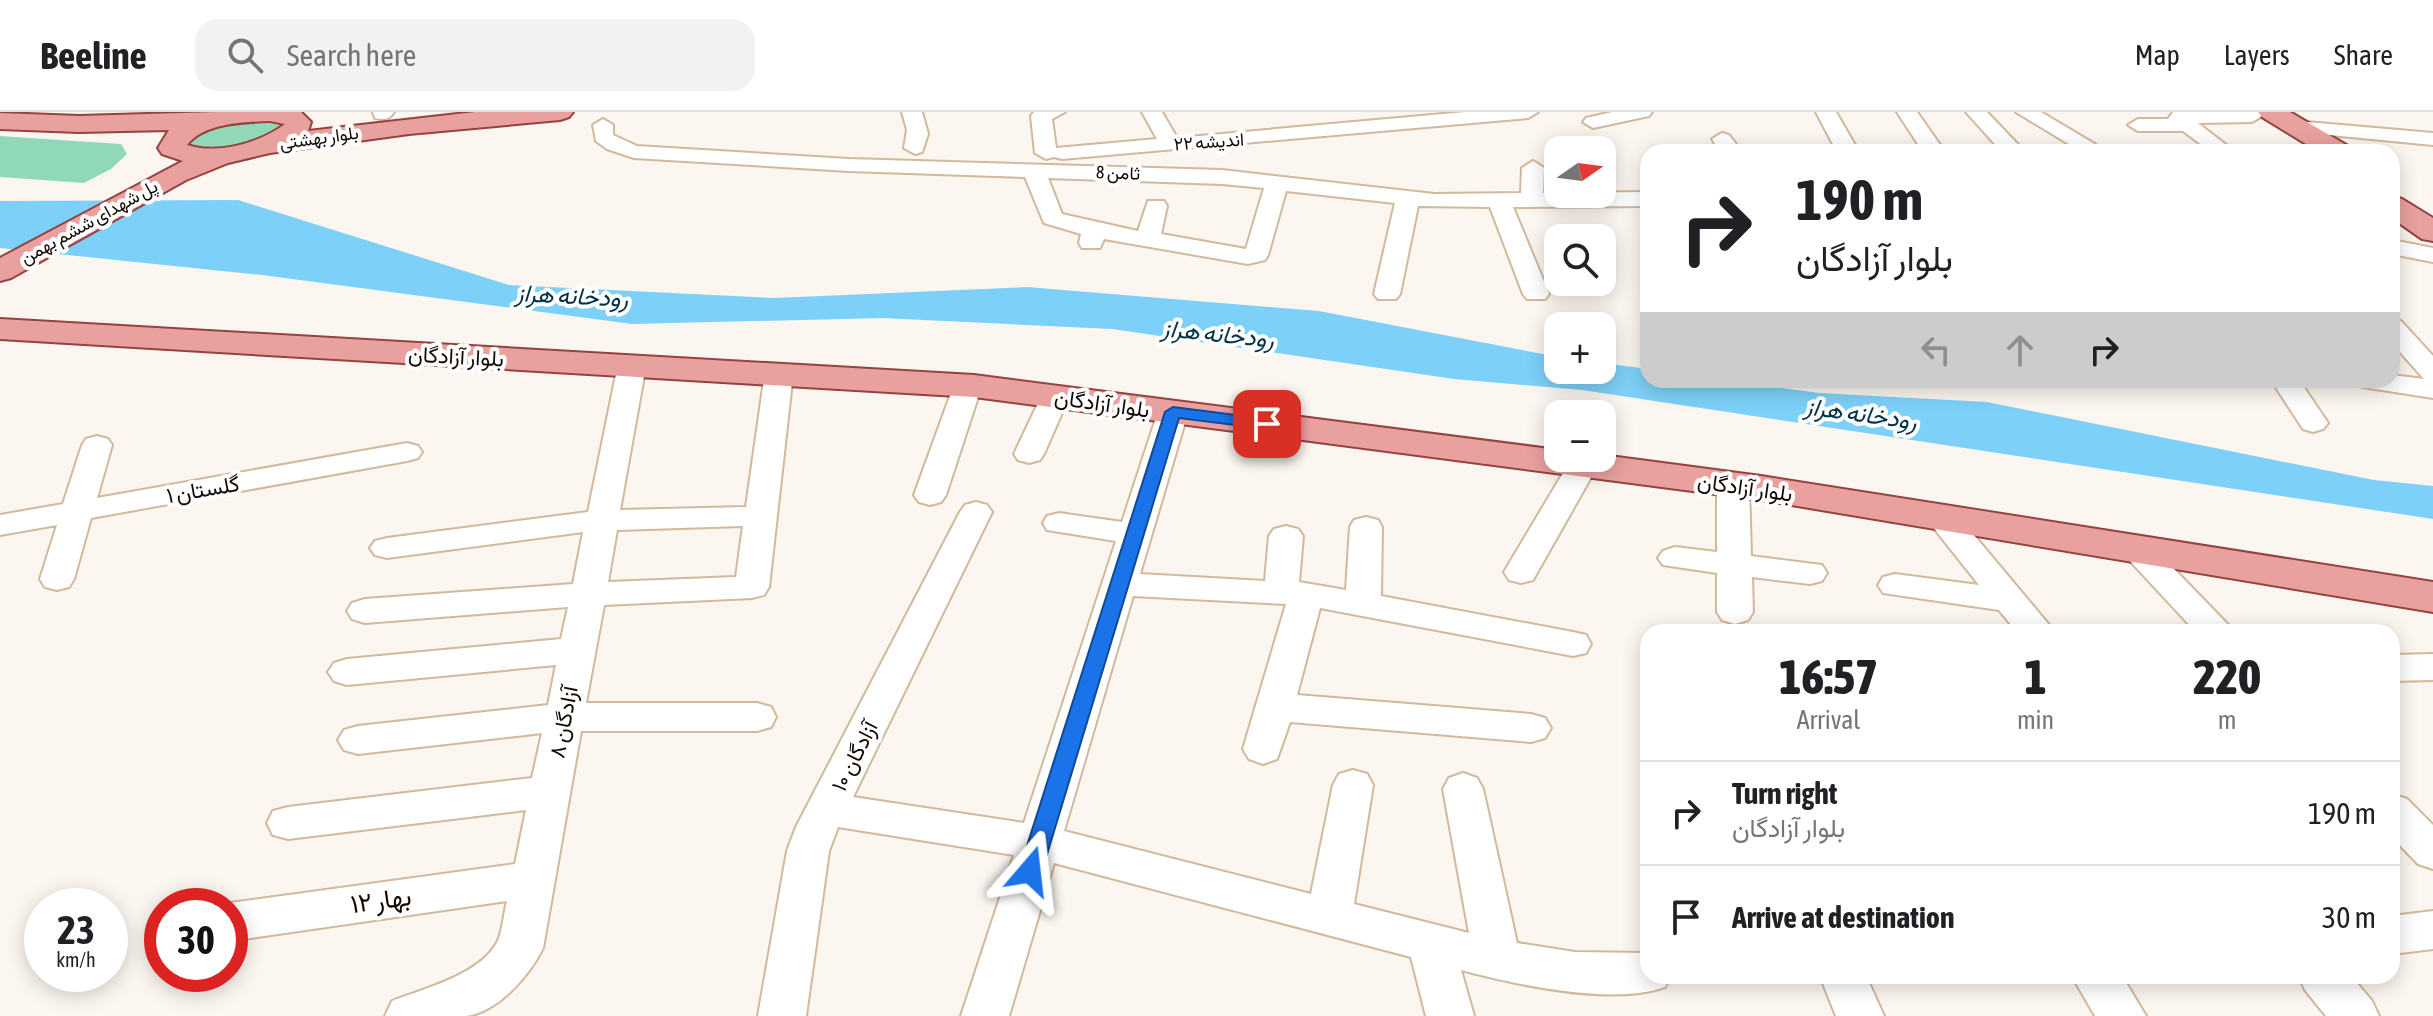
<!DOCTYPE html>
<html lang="en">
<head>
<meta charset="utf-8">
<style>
	body { margin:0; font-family:"Asap Condensed",Vazirmatn,sans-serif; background:#f2f2f2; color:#202124; height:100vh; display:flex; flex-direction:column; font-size:30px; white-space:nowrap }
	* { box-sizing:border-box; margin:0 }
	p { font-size:26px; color:#757577 }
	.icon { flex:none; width:44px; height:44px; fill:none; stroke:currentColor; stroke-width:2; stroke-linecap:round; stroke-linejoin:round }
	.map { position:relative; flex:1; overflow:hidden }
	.sheet { position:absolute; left:1640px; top:512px; width:760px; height:360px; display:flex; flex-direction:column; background:#fff; border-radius:24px; box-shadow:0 4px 20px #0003 }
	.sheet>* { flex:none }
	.hud { position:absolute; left:1640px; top:32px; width:760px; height:244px; border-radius:24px; box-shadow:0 4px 20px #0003; background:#fff; color:#202124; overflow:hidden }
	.needle { width:52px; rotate:76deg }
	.fabs { position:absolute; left:1544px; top:24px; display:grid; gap:16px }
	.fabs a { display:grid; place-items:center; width:72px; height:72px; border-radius:16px; background:#fff; box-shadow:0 4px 20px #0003; font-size:40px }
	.speed { position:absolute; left:24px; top:776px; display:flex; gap:16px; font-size:40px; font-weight:700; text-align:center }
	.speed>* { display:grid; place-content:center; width:104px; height:104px; border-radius:50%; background:#fff; box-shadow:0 4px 20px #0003; line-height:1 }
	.speed small { font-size:20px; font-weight:400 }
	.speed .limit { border:12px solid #d22; background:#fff; color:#111 }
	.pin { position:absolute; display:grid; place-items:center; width:68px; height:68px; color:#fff; margin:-34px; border-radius:16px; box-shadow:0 4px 12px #0006 }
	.me { position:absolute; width:88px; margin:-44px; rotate:17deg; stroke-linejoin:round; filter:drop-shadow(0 0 6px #0008) }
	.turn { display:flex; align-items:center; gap:28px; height:168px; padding:0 24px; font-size:36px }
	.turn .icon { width:104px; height:104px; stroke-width:2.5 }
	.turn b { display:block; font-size:56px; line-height:68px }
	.lanes { display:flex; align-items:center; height:76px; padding:0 24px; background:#0003; justify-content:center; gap:40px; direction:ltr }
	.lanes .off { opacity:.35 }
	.eta { display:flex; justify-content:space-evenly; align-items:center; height:136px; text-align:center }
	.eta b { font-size:48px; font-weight:800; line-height:56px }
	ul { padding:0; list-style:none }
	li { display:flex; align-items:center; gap:24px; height:104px; padding:0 24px; border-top:2px solid #e0e0e0 }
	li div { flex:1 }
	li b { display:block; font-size:30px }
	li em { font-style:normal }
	header { display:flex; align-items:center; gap:48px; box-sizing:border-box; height:112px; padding:0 40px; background:#fff; border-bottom:2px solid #e0e0e0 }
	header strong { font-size:38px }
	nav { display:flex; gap:44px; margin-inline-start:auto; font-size:28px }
	.search { width:560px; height:72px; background:#f2f2f2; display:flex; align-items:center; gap:20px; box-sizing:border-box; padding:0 28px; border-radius:24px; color:#757577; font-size:30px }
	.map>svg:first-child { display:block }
</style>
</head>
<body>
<header>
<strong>Beeline</strong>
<div class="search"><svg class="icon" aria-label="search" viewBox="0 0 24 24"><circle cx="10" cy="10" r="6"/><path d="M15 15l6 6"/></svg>Search here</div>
<nav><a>Map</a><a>Layers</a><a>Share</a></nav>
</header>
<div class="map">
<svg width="2433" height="904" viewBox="0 0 2433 904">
	<rect width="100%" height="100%" fill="#fcf6f0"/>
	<path fill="#91d8b9" d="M290 4 282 27 190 43 176 25 197 14Z
		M0 24 121 32 127 42 111 57 84 71 0 65Z"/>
	<path fill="#7dd0f8" d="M238 88 509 173 774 186 1027 175 1319 199 1558 245V258H1602V251L1648 257V268H1724L1819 281 1987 290 2374 368 2433 374V407L1582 278 1454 267 1112 217 882 206 632 212 262 163 0 136V89Z"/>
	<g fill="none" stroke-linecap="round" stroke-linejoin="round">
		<defs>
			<path id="minor" d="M373 0H394C389 8 384 8 375 6Z
				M902 0H922L928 22 922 40 915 42 904 36 907 18Z
				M1034 0H1065L1052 7 1056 36 1157 27 1142 0H1162L1177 26 1465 0H1538L1528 6 1062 47 1054 45 1046 47 1035 41 1031 4Z
				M1612 0H1652L1649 4 1593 16 1583 10 1586 6Z
				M1816 0H1836L1859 40H1837Z
				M1897 0H1917L1945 40H1923Z
				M1966 0H1987L2025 40H2002Z
				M2016 0H2041L2108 40H2082Z
				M2173 0H2259L2262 4 2252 10 2198 11 2235 40H2211L2183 19H2138L2128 13 2138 7H2168Z
				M603 7 613 13V23L637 34 849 47 1222 58 1434 82 1521 81 1522 56 1533 49 1544 56 1543 81 1648 80V94L1513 95 1549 182 1545 187H1527L1523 182 1490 95 1418 94 1400 182 1396 187H1378L1374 182 1395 91 1286 79 1268 143 1265 148 1248 152 1104 127 1100 136H1082L1079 131 1081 122 1044 111 1025 65 849 59 634 46 607 37 596 29 593 13ZM1048 66 1222 72 1264 76 1246 137 1161 122 1167 94 1164 89H1148L1138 119 1062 102Z
				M2295 9 2433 21V33L2288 19 2285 15 2288 11Z
				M1722 21 1729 23 1742 40H1720L1712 27Z
				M2392 128 2433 136V150L2392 142Z
				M2392 207 2401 209 2433 244V286L2369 276 2359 274 2355 268H2392V263L2424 267 2392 231Z
				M632 245 642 247 646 253 620 398 746 395 765 261 769 255 779 253 789 255 793 261 769 475 764 483 752 486 604 493 586 591H757L771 595 776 605 771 615 757 619H581L543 836C530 863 498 900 466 904 440 904 411 904 385 904L392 889C423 877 486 861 499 826 503 814 504 801 507 789L230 829V794H222L230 791 515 752 526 698 288 727 273 723 267 711 273 699 288 695 532 666 542 621 358 642 344 638 338 628 344 618 358 614 548 593 556 553 347 573 334 569 328 560 334 551 347 547 561 527 568 495 365 511 352 507 347 499 352 491 365 487 573 472 583 420 387 446 375 443 370 436 375 429 387 426 588 400 618 253 622 247ZM743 414 736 465 608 470 617 418Z
				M968 264 978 267 982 273 946 383 941 390 930 393 919 390 914 383 954 273 958 267Z
				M2271 268H2299L2328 311 2323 317 2313 320 2303 317Z
				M1055 276 1065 279 1069 285 1044 342 1040 348 1029 351 1018 348 1014 342 1041 285 1045 279Z
				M1173 291 1183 294 1188 300 1140 462 1265 469 1269 424 1274 417 1286 414 1298 417 1303 424 1299 470 1346 478 1350 415 1354 408 1366 405 1378 408 1382 415 1381 484 1573 520 1586 523 1591 532 1586 541 1573 544 1320 496 1297 583 1531 602 1545 606 1551 616 1545 626 1531 630 1290 610 1277 647 1263 652 1249 647 1243 637 1286 492 1133 484 1064 719 1311 782 1333 673 1339 662 1353 658 1367 662 1373 673 1354 792 1469 821 1443 677 1449 666 1463 661 1477 666 1483 677 1517 831 1575 840 1648 841V864H1670L1665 875C1612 894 1514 872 1461 858L1474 904H1426L1411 845 1054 751 1009 904H961L1014 743 838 715 829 739 806 904H758L787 739 796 715 960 400 965 393 976 390 987 393 992 400 853 685 1024 711 1116 429 1047 418 1043 411 1047 404 1059 401 1122 410 1158 300 1163 294Z
				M97 324 108 327 112 333 97 386 407 331 418 334 422 340 418 346 407 349 91 406 74 467 69 475 57 478 45 475 40 467 57 413 0 423V403L63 392 82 333 86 327Z
				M1572 346H1592L1598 353 1533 468 1521 471 1509 468 1504 460Z
				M1733 364 1744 366 1749 373 1751 444 1822 453 1827 461 1822 469 1810 472 1752 465 1753 500 1748 508 1735 512 1722 508 1717 500V461L1663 453 1658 446 1663 439 1675 435 1717 440V373L1722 366Z
				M1941 395 1953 398 2055 520H2017L1999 498 1883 481 1878 473 1883 465 1895 462 1979 473 1925 405 1929 398Z
				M2135 426 2147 429 2235 520H2196L2118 436 2123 429Z
				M2433 542V568L2392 569V543Z
				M2392 682 2407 687 2433 713V757L2418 752 2392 725Z
				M2433 799V837L2392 842V804Z
				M1820 864H1866L1884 904H1836Z
				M2072 864H2122L2146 904H2095Z
				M2299 864H2351L2372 889 2379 904H2326L2305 878Z"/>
			<path id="major" d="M216 0H301L311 10 308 19 475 0H573L569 5 560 8 409 22 270 41 228 51 186 68 11 166 0 169V146L183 49 162 42 158 36 169 18 79 20 0 17V1L79 4ZM270 9 285 12C260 31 217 43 187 33 204 11 244 10 270 9Z
				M2258 0H2290L2348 34 2352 40H2319L2262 5Z
				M2392 84 2402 87 2433 106V129L2422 127 2392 106Z
				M0 207 974 263 1558 338V346H1602V343L1761 364 2433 470V500L1761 388 974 285 0 227Z"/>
		</defs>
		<use href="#minor" stroke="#d2b99b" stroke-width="4"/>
		<use href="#major" stroke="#954340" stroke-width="4"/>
		<use href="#minor" fill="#fff" fill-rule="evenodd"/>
		<use href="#major" fill="#e9a1a0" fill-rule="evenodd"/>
	</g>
	<path fill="#1a73e8" stroke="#114b97" stroke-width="2" d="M1173 295 1267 307 1275 312 1267 317 1179 306 1042 759 1039 766 1030 768 1022 766 1019 759 1165 300Z"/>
	<g text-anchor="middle" stroke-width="8" stroke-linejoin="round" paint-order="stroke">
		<g font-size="18" fill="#120a02" stroke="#fff">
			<text transform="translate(319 26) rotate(-8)" y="6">بلوار بهشتی</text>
			<text transform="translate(1209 30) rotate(-4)" y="6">اندیشه ۲۲</text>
			<text transform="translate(1118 61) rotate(2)" y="6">ثامن 8</text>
			<text transform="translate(89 110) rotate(-29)" y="6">پل شهدای ششم بهمن</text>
		</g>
		<g font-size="22" fill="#120a02" stroke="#fff">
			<text transform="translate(456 244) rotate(3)" y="8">بلوار آزادگان</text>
			<text transform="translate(1102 291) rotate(8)" y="8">بلوار آزادگان</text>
			<text transform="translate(1745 375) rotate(8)" y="8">بلوار آزادگان</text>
			<text transform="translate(203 377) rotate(-10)" y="8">گلستان ۱</text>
			<text transform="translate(563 610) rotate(-79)" y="8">آزادگان ۸</text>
			<text transform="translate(854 644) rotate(-63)" y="8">آزادگان ۱۰</text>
		</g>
		<g font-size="24" font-style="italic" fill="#003245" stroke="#fff">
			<text transform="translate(572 184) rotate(3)" y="8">رودخانه هراز</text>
			<text transform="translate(1218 222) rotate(6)" y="8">رودخانه هراز</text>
			<text transform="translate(1861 302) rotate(8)" y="8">رودخانه هراز</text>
		</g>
		<g font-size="26" fill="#120a02" stroke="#fff">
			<text transform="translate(381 788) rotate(-8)" y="9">بهار ۱۲</text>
		</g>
	</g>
</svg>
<div class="fabs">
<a><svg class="needle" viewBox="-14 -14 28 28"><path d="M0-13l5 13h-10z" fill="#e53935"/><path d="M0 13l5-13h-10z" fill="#757577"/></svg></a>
<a><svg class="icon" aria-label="search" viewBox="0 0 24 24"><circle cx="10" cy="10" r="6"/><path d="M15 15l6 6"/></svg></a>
<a>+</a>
<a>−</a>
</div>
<div class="speed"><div>23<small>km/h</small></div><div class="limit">30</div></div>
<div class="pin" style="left:1267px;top:312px;background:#d93025"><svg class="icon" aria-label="arrive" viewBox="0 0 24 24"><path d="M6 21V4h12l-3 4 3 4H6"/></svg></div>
<svg class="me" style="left:1030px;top:759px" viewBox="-20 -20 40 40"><path d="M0-17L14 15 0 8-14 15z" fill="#1a73e8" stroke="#fff" stroke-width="4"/></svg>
<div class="hud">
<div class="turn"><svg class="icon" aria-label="right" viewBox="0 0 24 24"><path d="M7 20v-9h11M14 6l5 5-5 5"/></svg><div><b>190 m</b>بلوار آزادگان</div></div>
<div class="lanes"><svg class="icon off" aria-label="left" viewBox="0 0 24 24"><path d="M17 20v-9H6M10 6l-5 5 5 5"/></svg><svg class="icon off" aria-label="ahead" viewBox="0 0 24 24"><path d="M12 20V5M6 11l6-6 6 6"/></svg><svg class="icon" aria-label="right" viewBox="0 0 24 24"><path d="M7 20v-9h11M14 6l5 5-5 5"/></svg></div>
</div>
<section class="sheet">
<div class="eta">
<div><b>16:57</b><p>Arrival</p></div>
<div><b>1</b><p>min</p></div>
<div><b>220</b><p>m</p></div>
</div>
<ul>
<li><svg class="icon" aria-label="right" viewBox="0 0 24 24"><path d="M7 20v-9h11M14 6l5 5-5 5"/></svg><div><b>Turn right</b><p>بلوار آزادگان</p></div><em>190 m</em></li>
<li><svg class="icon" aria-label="arrive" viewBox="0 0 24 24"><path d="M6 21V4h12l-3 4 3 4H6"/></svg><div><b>Arrive at destination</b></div><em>30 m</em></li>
</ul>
</section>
</div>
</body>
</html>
